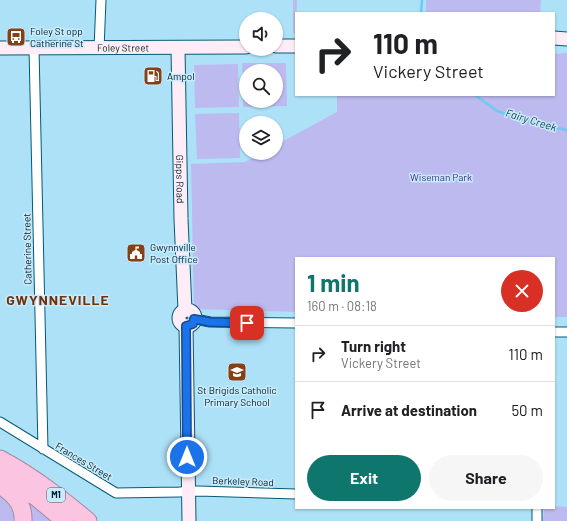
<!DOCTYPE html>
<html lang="en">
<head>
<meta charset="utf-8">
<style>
	body { margin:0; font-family:Barlow,sans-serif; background:#f6f6f6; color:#202124; height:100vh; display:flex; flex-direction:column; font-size:15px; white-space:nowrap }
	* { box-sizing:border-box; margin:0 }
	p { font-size:13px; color:#757577 }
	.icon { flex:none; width:22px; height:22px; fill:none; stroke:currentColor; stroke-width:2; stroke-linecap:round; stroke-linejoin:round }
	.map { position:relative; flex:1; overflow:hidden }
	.drawer { position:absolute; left:295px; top:257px; width:260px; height:252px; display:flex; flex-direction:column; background:#fff; border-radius:0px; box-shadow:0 1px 3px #0004 }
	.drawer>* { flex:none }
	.banner { position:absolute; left:295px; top:12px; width:260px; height:84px; border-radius:0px; box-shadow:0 1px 3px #0004; background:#fff; color:#202124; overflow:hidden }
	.buttons { position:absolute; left:239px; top:12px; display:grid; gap:8px }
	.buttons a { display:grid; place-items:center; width:44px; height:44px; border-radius:50%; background:#fff; box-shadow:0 1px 3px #0004; font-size:20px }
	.pin { position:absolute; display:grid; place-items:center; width:34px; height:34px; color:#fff; margin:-17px; border-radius:8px; box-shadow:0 2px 6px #0006 }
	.me { position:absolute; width:44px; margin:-22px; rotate:0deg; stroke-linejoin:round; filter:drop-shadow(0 0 3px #0008) }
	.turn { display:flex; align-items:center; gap:14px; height:84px; padding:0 12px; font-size:18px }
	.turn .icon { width:52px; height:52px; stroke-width:2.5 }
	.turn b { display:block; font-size:28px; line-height:34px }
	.round { display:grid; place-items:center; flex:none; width:42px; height:42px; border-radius:21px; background:#f6f6f6 }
	.summary { display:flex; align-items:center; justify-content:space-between; height:68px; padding:0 12px }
	h1 { font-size:24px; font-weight:700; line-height:30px; color:#0f766e }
	.action { display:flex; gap:8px; margin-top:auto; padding:8px 12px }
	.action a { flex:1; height:46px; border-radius:24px; background:#0f766e; color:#fff; font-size:16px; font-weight:700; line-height:46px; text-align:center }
	.action a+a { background:#f6f6f6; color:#202124 }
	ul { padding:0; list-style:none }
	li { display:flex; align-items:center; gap:12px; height:56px; padding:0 12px; border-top:1px solid #e0e0e0 }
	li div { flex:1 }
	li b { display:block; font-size:15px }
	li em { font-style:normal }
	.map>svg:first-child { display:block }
</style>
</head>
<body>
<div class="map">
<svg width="567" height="521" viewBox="0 0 567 521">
	<rect width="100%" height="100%" fill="#ade1f8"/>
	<path fill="#bdbaef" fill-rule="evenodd" d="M293 0H297L296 33H293Z
		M426 0H541L540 13H426Z
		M567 53V317H554V258H296V312L194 309 191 164 245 162 262 153H276V145L337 112V95H554V54Z
		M286 63 287 106 243 107 242 63ZM246 71H276V101H246Z
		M238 64 239 107 195 108 194 65Z
		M239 113 240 158 197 159 195 114Z
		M0 496 9 502 14 517 13 521H0Z
		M22 496 51 521H28Z
		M554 506 567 507V521H543L544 508H554Z"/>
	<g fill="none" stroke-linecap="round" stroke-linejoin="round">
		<path stroke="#6bcbf2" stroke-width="2.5" d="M421 13 422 0
			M475 95 497 111 532 122 566 130 567 131"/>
		<defs>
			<path id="minor" d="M34 48 43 449
				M99 49 101 0
				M195 319 210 322 296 323
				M554 332H567
				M0 422 116 493 179 492 198 491 296 494
				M537 521V508"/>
			<g id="secondary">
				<path d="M554 38 567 39"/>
				<path d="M276 46H296"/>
				<path id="s1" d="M0 48 246 47"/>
				<path id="s2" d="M178 48 181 219 185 310"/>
				<circle cx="187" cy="318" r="8"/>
				<path d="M186 326 189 521"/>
			</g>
			<path id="motorway" d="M0 459C32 476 60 498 88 521
				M0 475 36 497 65 521
				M0 485C14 494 24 504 23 521"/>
		</defs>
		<use href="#minor" stroke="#065a75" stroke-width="11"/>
		<use href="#secondary" stroke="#065a75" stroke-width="15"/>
		<use href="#motorway" stroke="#a48aa1" stroke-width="19"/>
		<use href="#minor" stroke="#fff" stroke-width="9"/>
		<use href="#secondary" stroke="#feedf6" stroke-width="13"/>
		<use href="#motorway" stroke="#fbc4e0" stroke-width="17"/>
	</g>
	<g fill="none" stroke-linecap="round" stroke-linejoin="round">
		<defs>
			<path id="route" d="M187 457 186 326 193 324 194 319 210 322 247 323"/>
		</defs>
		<use href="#route" stroke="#114b97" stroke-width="10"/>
		<use href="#route" stroke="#1a73e8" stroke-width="7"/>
	</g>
	<defs>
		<symbol id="bus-square" viewBox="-11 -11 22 22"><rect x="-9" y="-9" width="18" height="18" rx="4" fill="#854018" stroke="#c9ebfb"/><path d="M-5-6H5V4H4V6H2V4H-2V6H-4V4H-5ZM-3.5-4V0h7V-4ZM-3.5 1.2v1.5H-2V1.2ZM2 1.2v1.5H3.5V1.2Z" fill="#fff"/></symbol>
		<symbol id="fuel-square" viewBox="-11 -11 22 22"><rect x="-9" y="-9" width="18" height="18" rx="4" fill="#854018" stroke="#c9ebfb"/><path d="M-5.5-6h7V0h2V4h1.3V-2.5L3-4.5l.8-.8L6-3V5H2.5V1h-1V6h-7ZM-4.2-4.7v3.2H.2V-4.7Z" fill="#fff"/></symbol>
		<symbol id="civic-square" viewBox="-11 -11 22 22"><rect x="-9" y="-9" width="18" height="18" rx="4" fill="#854018" stroke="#c9ebfb"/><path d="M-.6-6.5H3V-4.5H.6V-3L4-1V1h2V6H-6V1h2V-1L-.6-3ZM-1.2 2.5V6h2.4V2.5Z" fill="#fff"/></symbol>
		<symbol id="school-square" viewBox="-11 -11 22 22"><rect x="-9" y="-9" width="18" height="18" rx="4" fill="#854018" stroke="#c9ebfb"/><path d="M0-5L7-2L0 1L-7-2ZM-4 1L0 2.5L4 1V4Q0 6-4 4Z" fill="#fff"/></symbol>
	</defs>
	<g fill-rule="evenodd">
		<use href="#bus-square" x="5" y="26" width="22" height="22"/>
		<use href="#fuel-square" x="142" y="65" width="22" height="22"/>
		<use href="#civic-square" x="125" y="242" width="22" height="22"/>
		<use href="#school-square" x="226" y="361" width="22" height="22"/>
	</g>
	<g text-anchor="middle" stroke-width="3" stroke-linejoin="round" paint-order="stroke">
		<rect fill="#c9ebfb" stroke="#3e5c69" stroke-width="1" x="47" y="488" width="18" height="14" rx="3"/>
		<g font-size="9" font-weight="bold" fill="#021f2b">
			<text x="56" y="498">M1</text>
		</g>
		<g font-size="10" fill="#021f2b" stroke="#c9ebfb" text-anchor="start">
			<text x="30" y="35">Foley St opp<tspan x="30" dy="12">Catherine St</tspan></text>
			<text x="167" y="80">Ampol</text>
			<text x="150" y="251">Gwynnville<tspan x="150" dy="12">Post Office</tspan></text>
			<text x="237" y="394" text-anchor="middle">St Brigids Catholic<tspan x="237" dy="12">Primary School</tspan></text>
		</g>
		<g font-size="10" fill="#021f2b" stroke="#c9ebfb">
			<text dy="4" stroke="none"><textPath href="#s1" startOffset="123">Foley Street</textPath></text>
			<text dy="4" stroke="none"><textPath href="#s2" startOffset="131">Gipps Road</textPath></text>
			<text transform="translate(27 249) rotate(-91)" y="4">Catherine Street</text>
			<text transform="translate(84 461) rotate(31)" y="4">Frances Street</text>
			<text transform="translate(243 481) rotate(2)" y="4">Berkeley Road</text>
		</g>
		<g font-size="10" fill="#3d2c81" stroke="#c9ebfb">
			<text x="441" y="181">Wiseman Park</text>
		</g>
		<g font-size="11" font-style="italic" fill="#0e3a4a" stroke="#c9ebfb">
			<text transform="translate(531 120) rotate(17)" y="4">Fairy Creek</text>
		</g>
		<g font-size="14" font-weight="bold" letter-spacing="1" fill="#70310b" stroke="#c9ebfb">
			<text x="58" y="305">GWYNNEVILLE</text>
		</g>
	</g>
</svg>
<div class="buttons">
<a><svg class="icon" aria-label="sound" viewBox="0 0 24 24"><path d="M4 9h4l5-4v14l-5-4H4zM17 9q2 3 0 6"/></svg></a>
<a><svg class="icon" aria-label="search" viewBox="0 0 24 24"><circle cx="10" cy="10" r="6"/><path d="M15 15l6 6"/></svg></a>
<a><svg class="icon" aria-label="layers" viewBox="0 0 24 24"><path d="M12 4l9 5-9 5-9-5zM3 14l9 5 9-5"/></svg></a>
</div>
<div class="pin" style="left:247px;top:323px;background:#d93025"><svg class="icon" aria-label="arrive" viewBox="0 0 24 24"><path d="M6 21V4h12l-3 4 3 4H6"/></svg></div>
<svg class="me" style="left:187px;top:457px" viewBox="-20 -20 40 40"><circle r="17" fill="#1a73e8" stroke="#fff" stroke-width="3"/><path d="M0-11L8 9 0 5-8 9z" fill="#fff"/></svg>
<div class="banner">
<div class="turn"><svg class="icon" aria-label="right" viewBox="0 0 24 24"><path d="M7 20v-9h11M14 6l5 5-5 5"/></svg><div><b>110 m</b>Vickery Street</div></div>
</div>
<section class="drawer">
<div class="summary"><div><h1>1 min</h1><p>160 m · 08:18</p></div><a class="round" style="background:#d93025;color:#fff"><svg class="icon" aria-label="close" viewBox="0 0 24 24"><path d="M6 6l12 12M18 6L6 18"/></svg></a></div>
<ul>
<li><svg class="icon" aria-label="right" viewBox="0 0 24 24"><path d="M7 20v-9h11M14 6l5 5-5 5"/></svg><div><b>Turn right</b><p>Vickery Street</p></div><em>110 m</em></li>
<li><svg class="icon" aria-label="arrive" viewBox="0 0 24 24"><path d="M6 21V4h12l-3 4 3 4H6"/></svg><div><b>Arrive at destination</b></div><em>50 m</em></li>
</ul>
<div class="action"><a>Exit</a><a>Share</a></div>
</section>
</div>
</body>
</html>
